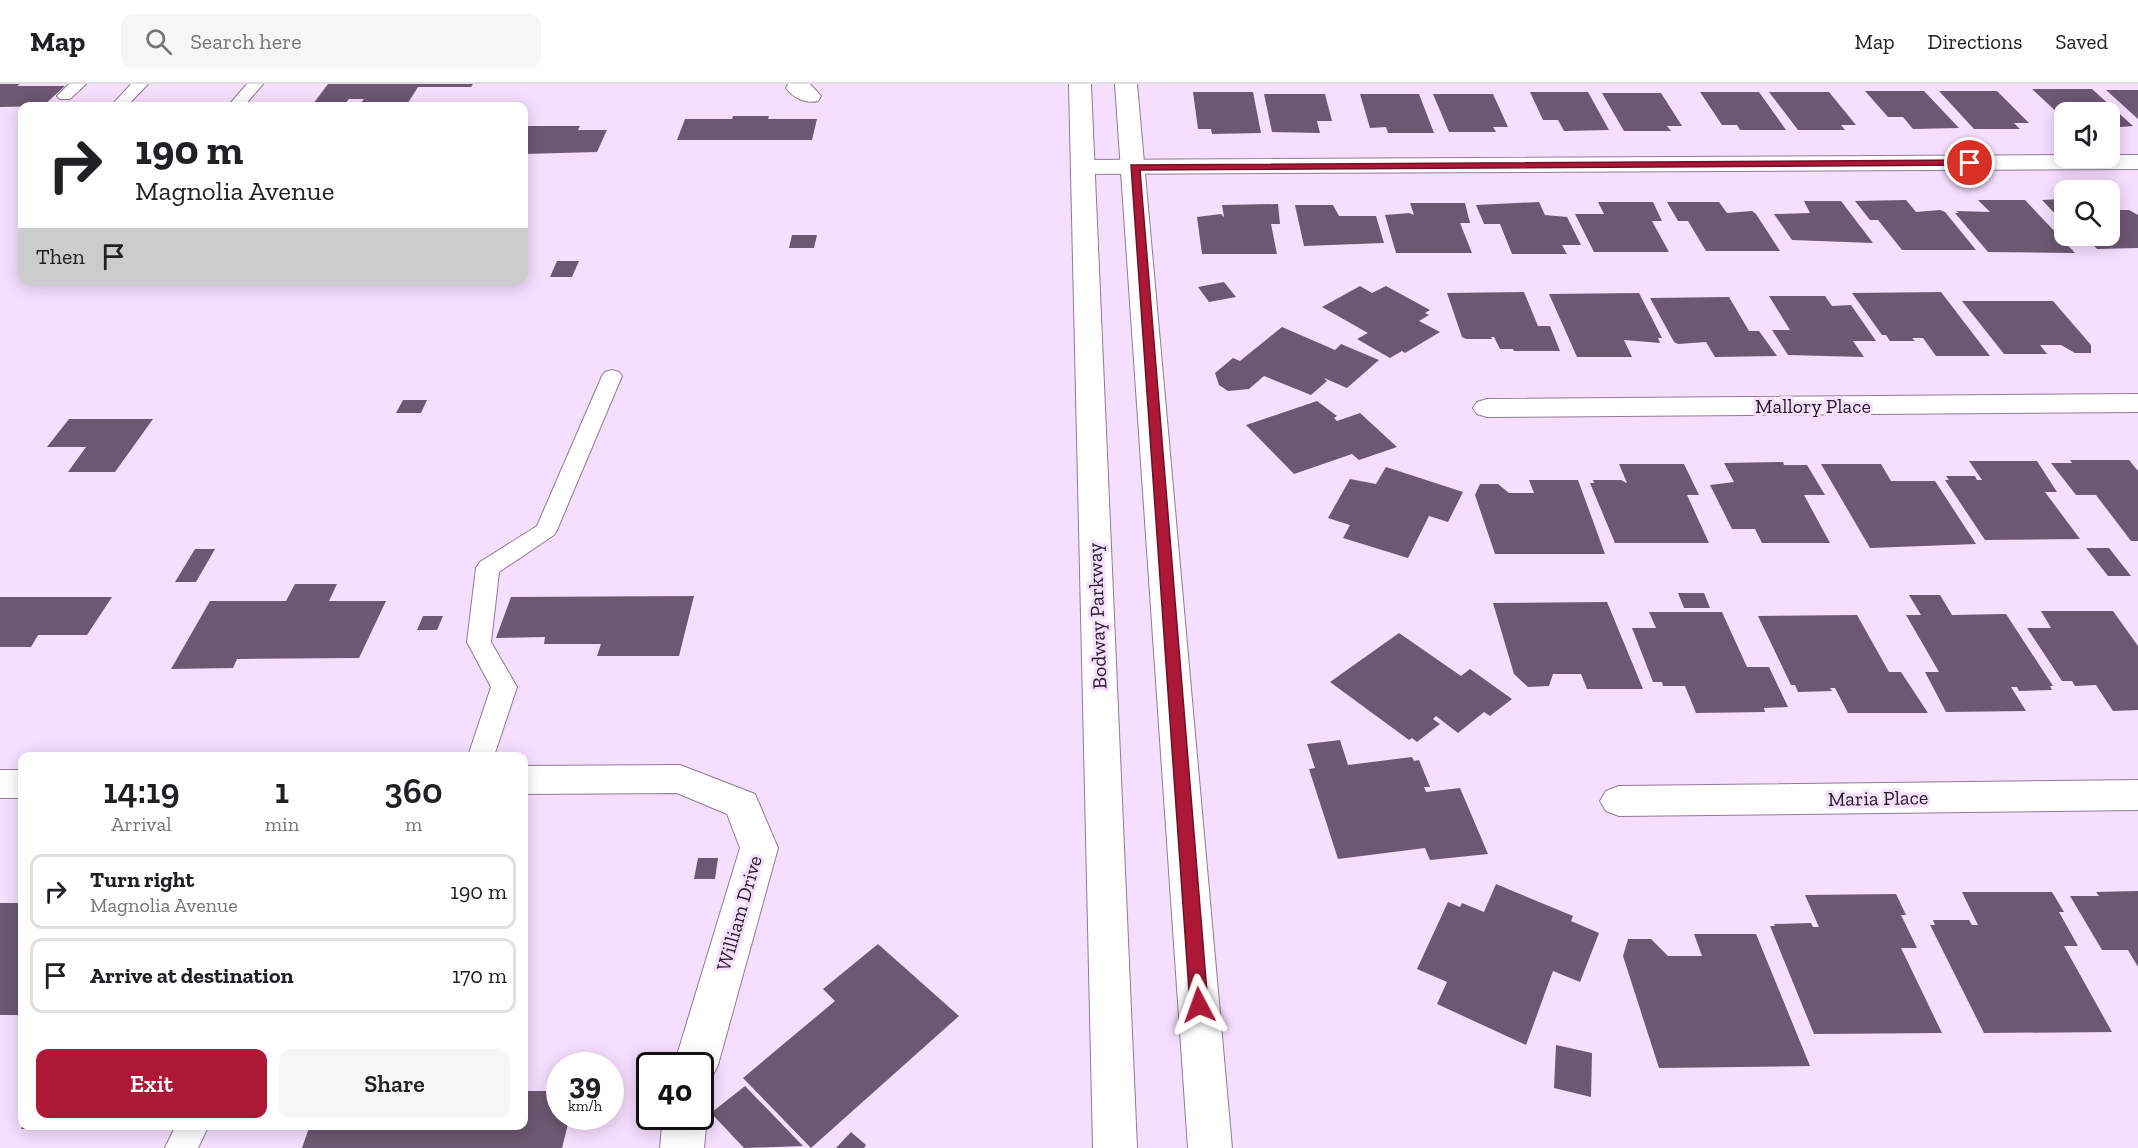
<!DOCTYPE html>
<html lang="en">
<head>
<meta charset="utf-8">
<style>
	body { margin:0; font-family:"Zilla Slab",serif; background:#f6f6f6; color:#202124; height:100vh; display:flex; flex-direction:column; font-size:22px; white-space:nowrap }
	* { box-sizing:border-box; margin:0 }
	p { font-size:20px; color:#757577 }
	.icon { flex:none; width:33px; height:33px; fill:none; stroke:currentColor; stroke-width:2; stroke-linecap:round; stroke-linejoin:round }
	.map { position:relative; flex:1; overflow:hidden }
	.panel { position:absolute; left:18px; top:668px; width:510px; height:378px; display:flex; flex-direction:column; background:#fff; border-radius:12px; box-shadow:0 3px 15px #0003 }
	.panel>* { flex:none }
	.hud { position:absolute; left:18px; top:18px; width:510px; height:183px; border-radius:12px; box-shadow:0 3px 15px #0003; background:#fff; color:#202124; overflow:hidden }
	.buttons { position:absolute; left:2054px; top:18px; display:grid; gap:12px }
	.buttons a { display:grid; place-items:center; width:66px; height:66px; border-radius:12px; background:#fff; box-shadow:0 3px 15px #0003; font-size:30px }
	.speed { position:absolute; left:546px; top:968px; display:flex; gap:12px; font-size:30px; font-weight:700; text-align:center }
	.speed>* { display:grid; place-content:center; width:78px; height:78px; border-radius:50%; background:#fff; box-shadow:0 3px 15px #0003; line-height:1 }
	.speed small { font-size:15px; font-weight:400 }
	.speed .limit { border:3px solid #111; border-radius:9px; background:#fff; color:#111 }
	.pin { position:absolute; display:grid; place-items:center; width:51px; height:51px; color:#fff; margin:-26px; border:3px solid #fff; border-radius:50%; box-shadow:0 2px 6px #0007 }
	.me { position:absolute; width:66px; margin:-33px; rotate:356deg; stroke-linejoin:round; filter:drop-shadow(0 0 4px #0008) }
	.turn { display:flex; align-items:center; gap:21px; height:126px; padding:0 18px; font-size:27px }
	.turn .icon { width:78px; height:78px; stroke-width:2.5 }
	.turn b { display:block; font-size:42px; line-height:51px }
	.then { display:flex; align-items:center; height:57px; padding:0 18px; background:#0003; gap:12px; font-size:22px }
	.eta { display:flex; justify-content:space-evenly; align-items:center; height:102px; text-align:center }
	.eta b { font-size:36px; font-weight:600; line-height:42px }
	.cta { display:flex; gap:12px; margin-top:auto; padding:12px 18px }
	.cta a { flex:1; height:69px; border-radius:12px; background:#ad1837; color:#fff; font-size:24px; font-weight:600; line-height:69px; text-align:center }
	.cta a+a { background:#f6f6f6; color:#202124 }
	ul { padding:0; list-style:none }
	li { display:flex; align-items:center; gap:18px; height:75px; margin:0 12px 9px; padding:0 6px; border:3px solid #e0e0e0; border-radius:12px }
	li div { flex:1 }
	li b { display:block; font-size:22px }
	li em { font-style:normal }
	header { display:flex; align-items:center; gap:36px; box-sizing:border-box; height:84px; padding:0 30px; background:#fff; border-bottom:2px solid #e0e0e0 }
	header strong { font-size:28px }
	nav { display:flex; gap:33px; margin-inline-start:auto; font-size:21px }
	.search { width:420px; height:54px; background:#f6f6f6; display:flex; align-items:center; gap:15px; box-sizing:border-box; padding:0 21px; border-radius:12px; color:#757577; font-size:22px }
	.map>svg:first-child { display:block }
</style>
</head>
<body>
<header>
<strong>Map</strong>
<div class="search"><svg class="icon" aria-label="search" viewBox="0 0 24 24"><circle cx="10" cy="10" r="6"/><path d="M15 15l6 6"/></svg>Search here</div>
<nav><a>Map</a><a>Directions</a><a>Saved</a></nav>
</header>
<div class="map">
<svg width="2138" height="1064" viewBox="0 0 2138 1064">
	<rect width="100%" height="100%" fill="#f6defe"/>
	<path fill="#6d5772" d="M0 0H20L17 2H65L43 22 0 23Z
		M328 0H473L471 3H418L406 22H358L364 15H349L345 20H313Z
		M2032 5H2092L2133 42 2109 44V28H2064V32H2061Z
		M2106 6H2138V35Z
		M1865 7H1924L1959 44 1913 45 1903 33H1888Z
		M1939 7H1997L2029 39H2014L2020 45H1974Z
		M1193 8H1253L1261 49 1212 50 1211 45H1198Z
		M1530 8H1588L1609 46 1564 47 1558 36H1543Z
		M1700 8H1759L1786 46H1740L1737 41H1722Z
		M1769 8H1829L1856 41H1841L1845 46H1798Z
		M1602 9H1661L1682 42H1667L1671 47H1624Z
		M1264 10H1325L1332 37H1317L1320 49 1272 48Z
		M1360 10H1419L1434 49H1388L1386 43 1370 44Z
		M1433 10H1493L1508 43H1493L1496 48H1449Z
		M733 32H769L768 35H817L812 56H677L685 35H732Z
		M525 42H580L578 46H607L597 68 524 70Z
		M2064 115V135H2060L2042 116Z
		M1906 116 1916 128 1940 126 1945 128 1976 166H1902L1878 136H1870L1855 117Z
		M1978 116H2025L2075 169 1988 168 1955 129H1959L1956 127 1990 128Z
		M1804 117H1841L1873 159 1792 156 1774 130 1810 129Z
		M1539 118 1545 131 1567 133 1581 161H1562L1567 170H1512L1500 140H1484L1476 121Z
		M1598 118H1653L1662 137H1652L1669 168H1594L1575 130H1604Z
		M1667 118H1719L1727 129 1752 127 1756 130 1780 167H1706L1688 137H1678Z
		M1410 119H1465L1470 139H1460L1472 169H1396L1385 131 1409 129 1414 131Z
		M1278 120 1280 140H1271L1277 170H1202L1197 133 1221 130 1224 133 1222 121Z
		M1295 121H1333L1339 132H1376L1384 159 1304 162Z
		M2109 126H2129L2138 131V164L2097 165 2085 152H2109Z
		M792 151H817L814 164H789Z
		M557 177H579L572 193H550Z
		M1224 198 1236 213 1209 218 1198 203Z
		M1360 202 1372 209 1386 202 1430 226 1425 229 1429 231 1419 237 1440 248 1405 269 1402 267 1390 274 1357 255 1368 249 1322 223Z
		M1524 208 1538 242H1550L1560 267H1514L1513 265H1500L1494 253H1491L1492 255H1466L1462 253 1447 209Z
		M1941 208 1990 272H1936L1923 254H1912L1915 257H1890L1886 251H1882L1852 209Z
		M1639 209 1662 254H1658L1660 259 1624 256 1632 273H1577L1549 210Z
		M1769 212H1825L1832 222 1851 221 1876 257H1853L1864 273 1788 271 1772 246H1790Z
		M1729 213 1749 247H1759L1777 272 1715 273 1706 258 1678 260 1674 258 1650 214Z
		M1962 217H2053L2091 261V269H2075L2061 261H2040L2047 270H2004Z
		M1282 243 1335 266 1341 260 1379 276 1347 304 1324 294 1327 297 1311 311 1264 292 1249 305 1228 307 1219 301 1215 289 1233 274 1240 277Z
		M403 316H427L421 329H396Z
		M1317 317 1337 332 1334 334 1337 337 1360 329 1397 363 1359 376 1352 370 1294 390 1246 341Z
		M69 335H153L115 388H68L86 363H47Z
		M2070 376H2129L2138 387V457H2131L2096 411H2076L2051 379H2072Z
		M1969 377H2037L2057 408H2045L2080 455 1985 456 1945 396H1949L1946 392H1975L1977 396H1982Z
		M1783 378 1784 381H1807L1825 411H1804L1830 459H1762L1755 445H1732L1710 401 1734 398 1724 379Z
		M1619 380H1684L1699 411H1687L1709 459H1615L1590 399H1594L1593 396H1621L1627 399Z
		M1821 380H1881L1891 397H1935L1976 460 1870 464Z
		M1386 383 1463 408 1448 438 1429 432 1408 474 1343 454 1350 441 1328 434 1350 395 1376 400Z
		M1529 396H1578L1605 470H1495L1475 411 1480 400H1498L1509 409H1534Z
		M2086 464H2109L2131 492H2108Z
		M195 465H215L196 498H175Z
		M295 500H337L329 517H386L359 574 237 575 233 584 171 585 210 517H286Z
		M1678 509H1704L1710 524H1684Z
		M1909 511H1940L1952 531 2006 530 2053 602H2050L2052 606 2019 607 2017 603H2011L2026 627 1946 628 1925 588H1939L1906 531H1921Z
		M694 512 679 572H597L601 560H544L545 553 496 554 511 513Z
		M0 513H112L87 551H38L31 563H0Z
		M1607 518 1643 605H1587L1581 590H1553L1549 602 1528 603 1514 590 1493 519Z
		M2041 527H2113L2138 562V626L2113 627 2096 601 2075 602 2072 597H2062L2027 544H2051Z
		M1649 528H1722L1747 583H1769L1788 623 1764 624 1765 628 1696 629 1685 602H1663L1662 598H1653L1632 544H1656Z
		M1857 531 1889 588H1901L1928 629H1848L1835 604H1830L1832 607 1798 608 1795 601H1791L1758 532Z
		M423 532H443L437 546H417Z
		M1399 549 1461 592 1470 585 1512 615 1490 632 1484 628 1458 649 1436 632 1433 635 1440 640 1417 658 1412 654 1409 656 1330 598Z
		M1340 656 1348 681 1412 673 1414 677 1419 676 1430 703H1424L1426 708 1460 704 1488 770 1430 776 1425 764 1338 775 1309 685 1315 684 1307 660Z
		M698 774H718L715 795H694Z
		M1496 800 1573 832 1571 837 1599 849 1580 898 1553 887 1526 961 1437 920 1447 898 1417 885 1448 818 1460 823 1462 819 1484 828Z
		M2138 807V883L2128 866H2102L2070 812H2099L2096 808Z
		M1962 808H2052L2064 828H2059L2078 862H2064L2112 948 1984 949 1930 841H1935L1933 836H1969L1972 841H1978Z
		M1896 810 1906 831H1901L1917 864H1901L1942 949 1814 950 1770 842H1775L1774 840 1811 839 1813 843H1819L1805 811Z
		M0 819H22V931H0Z
		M1694 850H1756L1810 982 1659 984 1623 872 1628 855H1651L1668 872H1702Z
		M878 860 959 932 811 1064 743 994 835 917 823 905Z
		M1556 961 1592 969 1591 1013 1554 1004Z
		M745 1002 803 1062 744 1064 711 1029Z
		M524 1007H560V1032H570L562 1064H302L310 1041H524Z
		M23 1041H117L116 1044 21 1045Z
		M851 1048 866 1061 864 1064H836Z"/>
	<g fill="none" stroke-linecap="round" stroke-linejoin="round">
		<defs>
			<path id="service" d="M69 0H86L70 15H60L57 12Z
				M131 0H148L127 22H111Z
				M247 0H263L244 22H228Z
				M612 286 619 288 622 292 557 446 554 451 499 488 491 558 517 603 494 672H468L491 603 467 558 476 484 480 478 537 442 602 292 605 288Z
				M176 1041H209L198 1064H165Z"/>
			<path id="minor" d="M788 0H810L821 12 818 17C806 20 793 14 786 4Z
				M2064 71 2109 74V71H2138V85L1082 90 1074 88 1071 83 1074 78 1082 76Z
				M2138 310V328L1487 333 1477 330 1473 324 1477 318 1487 315Z
				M680 681 755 710 778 764 718 981 711 995 700 999V981H674L740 764 727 730 677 709 524 710V682Z
				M0 686H22V714H0Z
				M2138 696V726L1619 732 1606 727 1600 717 1606 707 1619 702Z
				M700 1017 707 1032 704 1064H660L663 1032H700Z"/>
			<path id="tertiary" d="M1069 0H1091L1137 1064H1093Z
				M1115 0H1137L1232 1064H1188Z"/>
		</defs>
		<use href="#service" stroke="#907b97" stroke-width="2"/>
		<use href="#minor" stroke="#907b97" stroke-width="2"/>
		<use href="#tertiary" stroke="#907b97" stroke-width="2"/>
		<use href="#service" fill="#fff" fill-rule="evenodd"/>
		<use href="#minor" fill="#fff" fill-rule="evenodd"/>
		<use href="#tertiary" fill="#fff" fill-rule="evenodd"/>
	</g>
	<path fill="#ad1837" stroke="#701024" stroke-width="1.5" d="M1970 76 1974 77V81L1140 86 1208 921 1205 927 1199 929 1193 927 1190 921 1131 81Z"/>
	<g text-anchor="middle" stroke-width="6" stroke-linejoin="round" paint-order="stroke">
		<g font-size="20" fill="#231b26" stroke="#f6defe">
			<text x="1813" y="329">Mallory Place</text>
			<text transform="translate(1097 532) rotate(-92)" y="7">Bodway Parkway</text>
			<text transform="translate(1878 714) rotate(-1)" y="7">Maria Place</text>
			<text transform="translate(739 829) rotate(-74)" y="7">William Drive</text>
		</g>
	</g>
</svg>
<div class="buttons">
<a><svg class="icon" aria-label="sound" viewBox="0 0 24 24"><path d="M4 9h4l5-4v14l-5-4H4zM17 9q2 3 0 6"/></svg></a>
<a><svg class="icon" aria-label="search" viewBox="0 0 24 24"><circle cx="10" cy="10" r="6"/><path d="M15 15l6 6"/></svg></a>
</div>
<div class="speed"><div>39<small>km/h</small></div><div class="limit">40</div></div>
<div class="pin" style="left:1970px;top:79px;background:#d93025"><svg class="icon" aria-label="arrive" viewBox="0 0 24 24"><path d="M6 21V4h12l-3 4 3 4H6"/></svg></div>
<svg class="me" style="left:1199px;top:921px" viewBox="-20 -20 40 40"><path d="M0-17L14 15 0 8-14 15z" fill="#ad1837" stroke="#fff" stroke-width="4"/></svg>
<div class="hud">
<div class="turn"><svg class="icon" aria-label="right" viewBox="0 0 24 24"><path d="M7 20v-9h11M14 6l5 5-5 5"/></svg><div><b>190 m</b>Magnolia Avenue</div></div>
<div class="then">Then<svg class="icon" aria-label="arrive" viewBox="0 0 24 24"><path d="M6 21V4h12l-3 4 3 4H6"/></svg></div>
</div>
<section class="panel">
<div class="eta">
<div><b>14:19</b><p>Arrival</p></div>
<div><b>1</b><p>min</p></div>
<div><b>360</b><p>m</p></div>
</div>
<ul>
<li><svg class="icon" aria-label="right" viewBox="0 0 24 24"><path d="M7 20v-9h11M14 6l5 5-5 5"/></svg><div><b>Turn right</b><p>Magnolia Avenue</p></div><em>190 m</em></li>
<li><svg class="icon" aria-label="arrive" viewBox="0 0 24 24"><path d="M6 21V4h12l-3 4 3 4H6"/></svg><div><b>Arrive at destination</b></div><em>170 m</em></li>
</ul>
<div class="cta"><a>Exit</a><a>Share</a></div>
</section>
</div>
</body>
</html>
